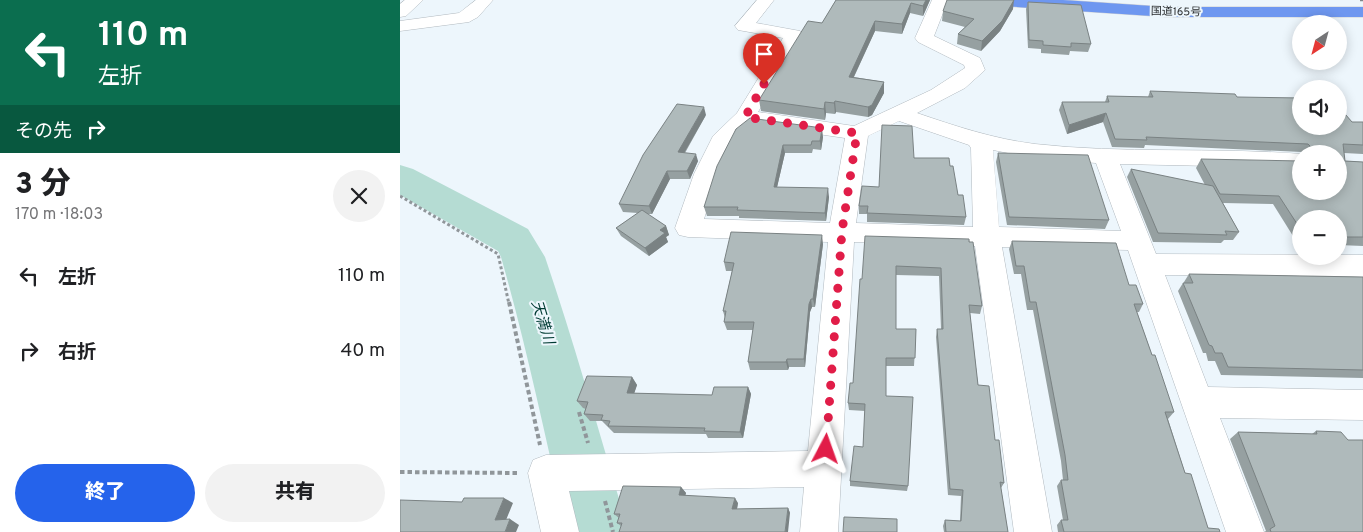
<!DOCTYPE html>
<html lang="ja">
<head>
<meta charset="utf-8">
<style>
	body { margin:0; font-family:Overpass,"Noto Sans JP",sans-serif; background:#f2f2f2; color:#202124; height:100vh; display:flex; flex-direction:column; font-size:19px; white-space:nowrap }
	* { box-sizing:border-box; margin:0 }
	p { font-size:16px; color:#757577 }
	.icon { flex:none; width:28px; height:28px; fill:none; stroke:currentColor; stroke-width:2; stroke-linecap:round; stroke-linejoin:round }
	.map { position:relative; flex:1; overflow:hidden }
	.drawer { display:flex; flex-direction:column; background:#fff; width:400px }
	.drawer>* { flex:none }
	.top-card { background:#0b6e4f; color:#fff; overflow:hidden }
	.needle { width:32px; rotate:216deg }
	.tools { position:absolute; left:892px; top:15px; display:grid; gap:10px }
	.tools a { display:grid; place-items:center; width:55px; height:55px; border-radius:50%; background:#fff; box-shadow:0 2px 12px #0003; font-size:25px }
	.pin { position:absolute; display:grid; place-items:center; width:42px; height:42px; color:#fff; margin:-51px -21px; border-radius:50% 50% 50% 0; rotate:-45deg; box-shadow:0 0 5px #0007 }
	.pin .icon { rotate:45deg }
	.me { position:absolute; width:55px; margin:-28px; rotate:4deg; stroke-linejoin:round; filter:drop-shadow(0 0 4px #0008) }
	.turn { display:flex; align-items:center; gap:18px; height:105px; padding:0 15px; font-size:22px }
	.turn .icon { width:65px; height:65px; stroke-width:2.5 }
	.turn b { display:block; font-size:35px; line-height:42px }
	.then { display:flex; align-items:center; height:48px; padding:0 15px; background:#0003; gap:10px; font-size:19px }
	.round { display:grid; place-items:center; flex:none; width:52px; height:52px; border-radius:26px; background:#f2f2f2 }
	.overview { display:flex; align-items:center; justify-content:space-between; height:85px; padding:0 15px }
	h1 { font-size:30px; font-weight:800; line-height:38px }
	.button { display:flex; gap:10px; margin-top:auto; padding:10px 15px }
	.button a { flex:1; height:58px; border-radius:30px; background:#2563eb; color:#fff; font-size:20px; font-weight:800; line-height:58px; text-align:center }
	.button a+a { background:#f2f2f2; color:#202124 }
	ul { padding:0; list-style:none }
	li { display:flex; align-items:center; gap:15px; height:75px; padding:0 15px }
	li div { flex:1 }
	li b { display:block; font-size:19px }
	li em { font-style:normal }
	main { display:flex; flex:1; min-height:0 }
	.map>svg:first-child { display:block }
</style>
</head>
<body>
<main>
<section class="drawer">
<div class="top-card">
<div class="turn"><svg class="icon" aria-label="left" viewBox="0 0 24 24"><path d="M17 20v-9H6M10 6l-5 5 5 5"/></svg><div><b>110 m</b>左折</div></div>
<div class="then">その先<svg class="icon" aria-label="right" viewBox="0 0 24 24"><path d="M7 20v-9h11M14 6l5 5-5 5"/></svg></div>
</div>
<div class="overview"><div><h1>3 分</h1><p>170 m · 18:03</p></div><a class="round"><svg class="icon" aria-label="close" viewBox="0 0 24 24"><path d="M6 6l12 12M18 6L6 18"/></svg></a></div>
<ul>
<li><svg class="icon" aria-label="left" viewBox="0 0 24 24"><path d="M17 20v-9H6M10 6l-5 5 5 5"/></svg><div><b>左折</b></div><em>110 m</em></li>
<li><svg class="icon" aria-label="right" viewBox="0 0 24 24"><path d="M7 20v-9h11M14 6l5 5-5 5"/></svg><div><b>右折</b></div><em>40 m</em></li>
</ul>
<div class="button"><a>終了</a><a>共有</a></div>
</section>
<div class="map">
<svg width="963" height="532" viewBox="0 0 963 532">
	<rect width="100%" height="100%" fill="#edf6fc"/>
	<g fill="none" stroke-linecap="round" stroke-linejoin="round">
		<path fill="#b5dcd3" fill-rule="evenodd" d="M0 165 13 169 128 229 145 257C176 348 201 440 229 532H167C146 440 127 348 101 257L98 251 0 195Z"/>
		<defs>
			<path id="minor" d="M5 0H23L6 16 0 17V4Z
				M76 0H93L78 17 69 22 0 31V21L59 13Z
				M357 0H374L356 23 400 31 403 35 358 112 454 126 531 90 565 68 564 65 518 42 515 38 532 0H548L534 36 580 58 585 70 565 88 517 113C555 126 594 139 635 144 723 154 813 147 902 154L901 168 720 164 756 254 963 255V277L765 275 808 387 963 390V420L820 418 864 532H826L728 250 602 247 652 532H614L575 246 454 242 438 532H400L404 487 169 491 179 532H141L128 473 133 460 146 455 408 451 428 242 288 237 279 235 275 228 294 174 313 136 337 113 383 38 338 30 335 26ZM499 121 569 145 571 148 573 227 456 223 468 136ZM350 124 445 138 430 223 304 219 318 174 334 139ZM593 150 634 158 696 163 721 231 599 227Z"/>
			<path id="highway" d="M580 0H663L767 7H963V17H767L588 5 582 4Z"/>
		</defs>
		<use href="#minor" stroke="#b1b9bf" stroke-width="1"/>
		<use href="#highway" stroke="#d0d0d1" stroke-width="1"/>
		<path stroke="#90969a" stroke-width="3" stroke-dasharray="3 2.5" stroke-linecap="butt" d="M0 196 98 254 109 304"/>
		<path stroke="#90969a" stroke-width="4" stroke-dasharray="4.5 3" stroke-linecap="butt" d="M109 302 140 445
			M179 412 188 443
			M0 472 117 473
			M205 501 213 532"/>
		<use href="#minor" fill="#fff" fill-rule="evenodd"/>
		<use href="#highway" fill="#6e97f0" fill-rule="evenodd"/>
		<path stroke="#808589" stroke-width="2.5" stroke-dasharray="6 6" stroke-linecap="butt" d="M960 0H963"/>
	</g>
	<path fill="#96a0a1" d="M436 0H530L523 16 510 13 502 34 475 31 454 77 484 82V93L472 115 468 117 436 112 435 114 426 113 425 120 361 111 359 100 422 23Z
		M628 2 691 44 688 52 670 51 669 55 641 53V49L628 48 626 9Z
		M613 9 600 31 581 51 557 44 558 34 565 27 542 21 543 11Z
		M750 91 837 97 952 122H963V154L944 153 945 161 963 162V246L939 245V219H901V244H898L873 204 823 203 839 232 833 240H824L821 243 753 242 727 177 731 169 805 185 796 168 801 159 901 191 939 154H904L902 152 745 145 744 148 712 147 703 122 667 134 659 110 662 102H705L707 96 748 97Z
		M306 115 285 153 298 161 290 179H270L252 214H247L266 226 269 235 266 237 268 242 249 256 221 236 216 228 238 213 223 212 219 204Z
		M336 129 423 137 421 150 413 149 412 153H385L377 187 429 197 426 221 339 218V216H307L304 207Z
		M598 153 709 220 705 229 607 225 596 162Z
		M514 158 550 166 558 195 566 217 564 225 467 222V214H459V206L479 187Z
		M569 239 582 306 580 314 570 313 578 385 595 440 604 483 601 488 608 532H544L543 526 545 520 560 521 561 496 548 495 536 337 537 329H541L539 276 496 275V329H516L514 366H486V396L508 486 507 491 450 486V481L463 447 465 411 449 410 448 403 453 383 462 279Z
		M612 241 729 285 743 304 739 312H737L752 355 774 412 768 419 785 473 808 528 820 532H658L657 525 661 520H663L657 486 661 480H663L661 461 633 310H627L621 274H614L609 249Z
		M423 244 415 307H412L410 312 405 367H389L388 370H350L348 362 353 330H327L324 322 325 318 323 311 332 271H326L324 262Z
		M789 274 963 277V378L821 375 815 361H808L806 353H803L778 291 783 283H784V282Z
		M232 377 237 385 234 393 312 395 348 387 351 394 343 438H308L306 434 214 433 202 421H190L184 414 186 409 183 408 177 401Z
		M916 431 963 532H864L866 531 830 439 838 432 912 434Z
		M281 487 286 493 285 495 338 503 337 509 388 508 390 513 221 526 217 523 219 518 214 514Z"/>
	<path fill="#7a8283" d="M526 0H530L523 16V6Z
		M614 0 613 9 600 31 581 51 582 41Z
		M511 3 510 13 502 34V24Z
		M475 21V31L449 87V77Z
		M484 82V93L472 115 468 117V107Z
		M435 101 436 112 435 114 434 103Z
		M425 102 426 113 425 120 424 109Z
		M304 107 306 115 280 160 278 152Z
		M706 113 703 122 667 134 669 125Z
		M422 128 423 137 421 150 420 141Z
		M383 145 385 153 375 196 374 187Z
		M296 154 298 161 290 179 287 171Z
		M267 171 270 179 252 214 249 206Z
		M428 188 429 197 426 221 425 213Z
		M266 226 269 235 266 237 268 242 249 256 245 248 260 230Z
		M422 235 423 244 415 307 413 299Z
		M411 299 412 307 410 312 405 367 404 359 409 304Z
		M387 359 389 367 388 370 386 362Z
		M232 377 237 385 232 400 227 393Z
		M348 387 351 394 343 438 340 432Z
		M281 487 286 493 284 501 279 495Z
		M104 498 113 503 104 525 95 520Z
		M335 498 338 503 336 514 332 509Z
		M388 508 390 513 388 532H385Z
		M110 519 119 525 116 532H105Z"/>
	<path fill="#afbabb" stroke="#7a8283" d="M436 0H526L523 6 511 3 502 24 475 21 449 77 484 82 472 105 468 107 435 101 434 103 425 102 424 109 359 100 408 21 422 23Z
		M547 0H614L602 21 582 41 558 34 574 19 543 11Z
		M628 2 681 5 691 44 671 43V47L643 45V41L629 40Z
		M750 91 835 94 837 97 901 98V126H939V107L952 122H963V145L943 144 945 161 963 162V237H939V219H901V230L879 196 820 194 801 159 901 161V191H939V154H909L910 146 908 144 746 137 747 140 715 139 706 113 669 125 662 102H709L707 96 753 97Z
		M277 104 304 107 278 152 296 154 287 171H267L249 206 219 204 243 155Z
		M350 118 422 128 420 141H412L411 145H383L374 187 428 188 425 213 337 210 338 207H304L317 166 336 129Z
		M482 125 512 126 514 158H549L550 166H553L558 195H563L566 217 467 213 468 206H459L462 186 479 187Z
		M598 153 688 155 709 220 609 217Z
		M731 169 813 186 839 232 825 231 827 235 758 233Z
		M242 210 266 226 260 230 265 233 245 248 216 228Z
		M331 232 422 235 413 299H411L409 304 404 359H387L386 362H348L354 322H324L326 311H323L334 263 324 262Z
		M465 236 569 239V242H573L582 306 569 305 578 385 589 386 595 440H599L604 483 600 482 608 532H546L545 520 561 521 563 490 550 489 537 329H543L541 268 496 266V329H516L515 358H486V396L513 397 508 486 450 481 454 446 463 447 465 404 448 403 450 383H453L460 279H462Z
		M612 241 716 243 729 285H736L743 304H734L752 355H755L774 412H765L785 473 791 474 808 528 819 529 820 532H664L661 520H668L661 480H668L665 455 636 302H630L624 266H616Z
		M789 274 963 277V370L828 367 822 353H815L812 346 809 345 783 283H793Z
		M187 376 232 377 227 393 312 395 314 387H348L340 432 304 431 305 428 208 426 210 421 201 420 203 415 184 414 188 402 177 401Z
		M916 431 941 432 948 440H963V532H871L870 529 875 526 838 432 917 434Z
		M223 486 281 487 279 495 335 498 332 509 388 508 385 532H219L222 523H217L220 514H214Z
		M64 498H104L95 520 110 519 105 532H0V500L62 502Z
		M444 517 497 519V532H443Z"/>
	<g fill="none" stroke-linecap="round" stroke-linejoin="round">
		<path stroke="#e11d48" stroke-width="9" stroke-dasharray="0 16.2" d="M364 84 345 117 457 133 442 231 426 449"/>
	</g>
	<g text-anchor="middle" stroke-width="4" stroke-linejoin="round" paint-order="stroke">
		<g font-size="11" fill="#282b2d" stroke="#edf6fc">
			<text transform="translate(776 11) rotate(1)" y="4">国道165号</text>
		</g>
		<g font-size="15" font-style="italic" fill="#003b33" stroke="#edf6fc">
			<text transform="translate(143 322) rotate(73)" y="5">天満川</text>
		</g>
	</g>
</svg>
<div class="tools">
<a><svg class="needle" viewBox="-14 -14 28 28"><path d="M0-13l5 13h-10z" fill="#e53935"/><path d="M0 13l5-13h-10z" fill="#757577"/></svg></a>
<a><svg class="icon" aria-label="sound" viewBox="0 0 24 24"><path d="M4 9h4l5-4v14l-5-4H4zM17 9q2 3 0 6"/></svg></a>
<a>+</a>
<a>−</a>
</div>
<div class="pin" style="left:364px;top:84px;background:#d93025"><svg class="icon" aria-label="arrive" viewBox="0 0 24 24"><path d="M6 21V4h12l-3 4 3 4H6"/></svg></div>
<svg class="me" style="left:426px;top:449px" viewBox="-20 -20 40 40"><path d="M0-17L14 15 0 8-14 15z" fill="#e11d48" stroke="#fff" stroke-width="4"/></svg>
</div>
</main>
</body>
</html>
